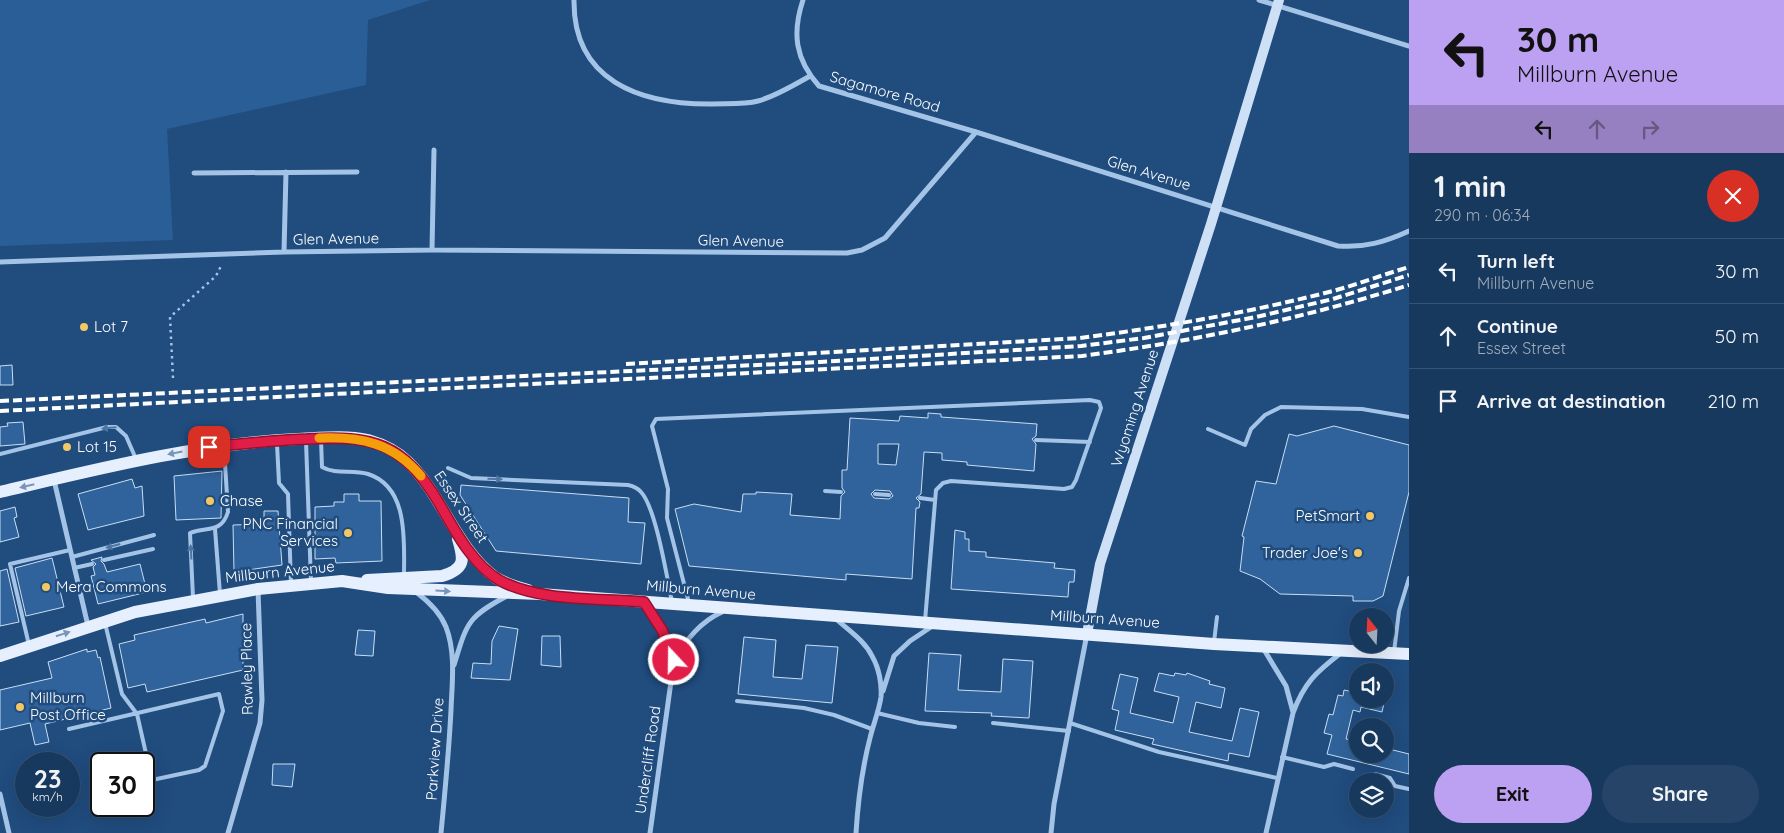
<!DOCTYPE html>
<html lang="en">
<head>
<meta charset="utf-8">
<style>
	body { margin:0; font-family:Quicksand,sans-serif; background:#254467; color:#f1f3f6; height:100vh; display:flex; flex-direction:column; font-size:19px; white-space:nowrap }
	* { box-sizing:border-box; margin:0 }
	p { font-size:16px; color:#9facbc }
	.icon { flex:none; width:28px; height:28px; fill:none; stroke:currentColor; stroke-width:2; stroke-linecap:round; stroke-linejoin:round }
	.map { position:relative; flex:1; overflow:hidden }
	.sheet { display:flex; flex-direction:column; background:#18395e; width:375px }
	.sheet>* { flex:none }
	.guide { background:#bca0f2; color:#111; overflow:hidden }
	.needle { width:32px; rotate:342deg }
	.buttons { position:absolute; left:1349px; top:608px; display:grid; gap:10px }
	.buttons a { display:grid; place-items:center; width:45px; height:45px; border-radius:50%; background:#18395e; box-shadow:0 5px 20px #0002,0 0 0 1px #365373; font-size:25px }
	.speed { position:absolute; left:15px; top:752px; display:flex; gap:10px; font-size:25px; font-weight:700; text-align:center }
	.speed>* { display:grid; place-content:center; width:65px; height:65px; border-radius:50%; background:#18395e; box-shadow:0 5px 20px #0002,0 0 0 1px #365373; line-height:1 }
	.speed small { font-size:12px; font-weight:400 }
	.speed .limit { border:2px solid #111; border-radius:8px; background:#fff; color:#111 }
	.pin { position:absolute; display:grid; place-items:center; width:42px; height:42px; color:#fff; margin:-21px; border-radius:10px; box-shadow:0 2px 8px #0006 }
	.me { position:absolute; width:55px; margin:-28px; rotate:339deg; stroke-linejoin:round; filter:drop-shadow(0 0 4px #0008) }
	.turn { display:flex; align-items:center; gap:18px; height:105px; padding:0 25px; font-size:22px }
	.turn .icon { width:65px; height:65px; stroke-width:2.5 }
	.turn b { display:block; font-size:35px; line-height:42px }
	.lanes { display:flex; align-items:center; height:48px; padding:0 25px; background:#0003; justify-content:center; gap:25px; direction:ltr }
	.lanes .off { opacity:.35 }
	.round { display:grid; place-items:center; flex:none; width:52px; height:52px; border-radius:26px; background:#254467 }
	.headline { display:flex; align-items:center; justify-content:space-between; height:85px; padding:0 25px }
	h1 { font-size:30px; font-weight:700; line-height:38px }
	.cta { display:flex; gap:10px; margin-top:auto; padding:10px 25px }
	.cta a { flex:1; height:58px; border-radius:30px; background:#bca0f2; color:#111; font-size:20px; font-weight:700; line-height:58px; text-align:center }
	.cta a+a { background:#254467; color:#f1f3f6 }
	ul { padding:0; list-style:none }
	li { display:flex; align-items:center; gap:15px; height:65px; padding:0 25px; border-top:1px solid #365373 }
	li div { flex:1 }
	li b { display:block; font-size:19px }
	li em { font-style:normal }
	main { display:flex; flex:1; min-height:0 }
	.map>svg:first-child { display:block }
</style>
</head>
<body>
<main>
<div class="map">
<svg width="1409" height="833" viewBox="0 0 1409 833">
	<rect width="100%" height="100%" fill="#204c7e"/>
	<path fill="#2a5e96" d="M0 0H430L368 20 366 85 167 129 173 240 0 246Z"/>
	<path fill="#30639b" stroke="#c8def5" fill-rule="evenodd" d="M12 365 13 385H0V366Z
		M928 413 941 414V417L1037 424 1036 436 1032 439 1036 444 1034 471 967 465V462L942 460V453L924 452 921 494 916 498 920 502 919 508H916L912 579 846 574V580L689 566 675 509 694 504 741 512 743 494H756V492L792 494 790 515 840 519 841 496 845 492 842 488V470H847L850 418 899 421 900 416 928 418ZM878 444H899L896 465 878 464ZM875 490 890 491 893 496 889 499 874 498 871 494Z
		M23 422 25 444 0 446V427L8 426 7 423Z
		M1334 426 1409 445V492L1383 596 1373 601H1353V596L1280 594 1260 579 1240 571 1244 537 1242 536 1256 481 1276 484 1289 434 1297 436Z
		M222 471 221 518 176 520 174 476Z
		M132 479 135 488 142 486 144 516 88 530 78 494Z
		M461 485 629 498 628 522 645 523 641 564 496 551 460 495Z
		M344 494H359V501H381L382 561 336 563 335 558 315 559V507L334 506V502H344Z
		M15 507 17 517 14 518 19 537 0 542V511Z
		M264 511H278L282 565 234 572 233 525 264 524Z
		M955 530 965 532V539H969V551L986 552V557L1055 563 1054 568 1075 570 1074 582H1069L1068 597 951 589Z
		M102 557 101 561 104 564 107 572 140 564 147 592 98 604 91 576 95 575 93 567 96 564 91 560Z
		M52 558 64 607 26 616 15 568Z
		M7 569 19 622 0 626V571Z
		M243 614V670L147 692 145 684 128 688 119 644 135 640 134 635 205 619 206 623Z
		M499 626 518 629 510 680 471 678 473 663 491 664 492 641Z
		M358 630 375 631 373 656 355 655Z
		M542 636H560L561 667 541 665Z
		M744 637 776 640 773 677 802 679 806 645 838 647 832 703 738 694Z
		M87 649V652L96 650 98 658 100 657 111 708 45 724 49 742 35 745 30 723 0 730V690L52 678 48 662Z
		M929 653 961 655 958 690 1001 692 1003 659 1033 661 1029 718 991 716 992 713 925 711Z
		M1159 673 1174 676 1175 673 1186 675 1187 673 1210 681 1209 684 1225 688 1221 708 1196 702 1189 732 1232 741 1240 708 1259 712 1249 757 1229 753 1228 761 1152 744 1154 739 1115 730 1119 711 1112 709 1120 674 1138 678 1130 713 1173 723 1179 697 1154 691Z
		M1344 690 1358 693V699H1385L1382 712 1361 707 1360 712 1353 710 1346 739 1358 741V754H1385V748L1409 754V774L1327 754 1332 735 1324 733 1329 714 1333 715 1338 695 1343 696Z
		M273 764H295L292 787 272 785Z"/>
	<g fill="none" stroke-linecap="round" stroke-linejoin="round">
		<path stroke="#a4c4e7" stroke-width="2.5" stroke-dasharray="2.5 4" stroke-linecap="butt" d="M173 378 170 317 216 276 221 266"/>
		<path stroke="#a4c4e7" stroke-width="4" d="M1208 429 1245 445 1251 429 1265 415 1281 407 1362 409 1409 417
			M321 440 322 467C336 475 353 469 368 474 409 487 404 542 404 576
			M1036 440 1090 442
			M306 441 311 582
			M277 444 279 483 288 494 291 584
			M0 454 107 427H116L126 436 136 459
			M448 468 471 478 628 485C633 486 637 487 641 492 656 508 667 578 672 602
			M825 491 841 492
			M875 494 889 495
			M920 498 935 500
			M215 529 220 594
			M72 557 154 535
			M104 560 153 549
			M74 568 92 564
			M193 598 190 533C207 526 221 534 228 512L224 447
			M689 603 667 518 668 489 652 426 656 419 1090 400 1099 402 1101 408 1076 480 1072 487 1064 489 951 481 943 483 936 490 925 621
			M1214 642 1217 617
			M29 645 10 564 70 550
			M1394 652 1399 611 1409 578
			M737 701 804 708 834 715 872 729
			M877 713 919 723 955 727
			M993 723 1069 731
			M1070 723 1159 752 1277 778
			M69 729 219 694 223 711 205 766 199 770 152 780 137 714 122 694 105 623
			M1282 757 1324 767 1334 764 1353 769
			M1375 774 1390 778 1395 786 1409 789"/>
		<path stroke="#a4c4e7" stroke-width="5" d="M574 0C573 81 640 104 709 104 725 103 743 105 758 101 776 96 794 85 810 76
			M803 0C792 33 795 59 819 86L976 132 1338 246C1364 248 1385 242 1409 231
			M1259 0 1409 46
			M194 173 357 172
			M432 250 434 150
			M284 252 286 172
			M0 262 284 252 432 250 847 253 862 250 885 238 976 132
			M54 480 88 626
			M416 592C428 601 440 612 446 627 456 653 452 683 451 710 449 751 445 792 441 833
			M646 604 662 630 674 660 650 833
			M835 618C848 630 864 640 872 656 879 668 882 684 881 697 879 711 873 725 870 738 862 769 858 801 856 833
			M1263 648 1286 686 1293 712
			M674 660C687 639 700 622 722 612
			M454 665C467 623 467 617 507 596
			M883 691 894 656 910 641 931 627
			M0 794 9 833
			M228 833 260 723 262 700 258 590
			M1051 833 1054 804 1087 634
			M1266 833 1293 713C1304 683 1316 672 1341 653"/>
		<path stroke="#cee0f6" stroke-width="10" d="M1087 634 1100 564 1211 224 1279 0"/>
		<path stroke="#e6effd" stroke-width="12" d="M0 492C98 469 196 444 297 439 320 438 345 435 368 440 382 444 397 451 408 462 443 496 456 549 496 578 506 584 517 587 528 590
			M367 580 442 576C466 569 464 559 458 539
			M0 656 135 612 258 589 342 581 388 588 540 594 1214 644 1409 654"/>
		<path stroke="#fff" stroke-width="4" stroke-dasharray="9 4" stroke-linecap="butt" d="M626 364 1080 338C1164 327 1247 313 1329 292 1356 285 1382 275 1409 267
			M0 401 820 362 1081 346 1144 338 1256 317 1333 299 1409 275
			M0 411 1082 356C1195 341 1301 319 1409 285"/>
	</g>
	<defs><path id="oneway-solid" d="M-6-.8H1V-3.2L6.5 0L1 3.2V.8H-6Z" transform="scale(1.25)"/></defs>
	<g fill="#4e76a3">
		<use href="#oneway-solid" transform="translate(109 428) rotate(175)"/>
		<use href="#oneway-solid" transform="translate(495 479) rotate(2)"/>
		<use href="#oneway-solid" transform="translate(113 546) rotate(165)"/>
		<use href="#oneway-solid" transform="translate(191 552) rotate(-93)"/>
	</g>
	<g fill="#7995b7">
		<use href="#oneway-solid" transform="translate(175 453) rotate(169)"/>
		<use href="#oneway-solid" transform="translate(27 486) rotate(167)"/>
		<use href="#oneway-solid" transform="translate(443 591) rotate(3)"/>
		<use href="#oneway-solid" transform="translate(63 634) rotate(-18)"/>
	</g>
	<g fill="none" stroke-linecap="round" stroke-linejoin="round">
		<defs>
			<path id="route" d="M209 447C242 444 274 440 307 439 374 435 403 443 439 503 454 529 472 564 499 580 539 602 599 598 644 602L662 630 674 660"/>
		</defs>
		<use href="#route" stroke="#92132f" stroke-width="12"/>
		<use href="#route" stroke="#e11d48" stroke-width="9"/>
		<path stroke="#f59e0b" stroke-width="9" d="M319 438C360 436 393 443 421 476"/>
	</g>
	<g fill="#f4c765" stroke="#204c7e" stroke-width="2">
		<circle cx="84" cy="327" r="5"/>
		<circle cx="67" cy="447" r="5"/>
		<circle cx="210" cy="501" r="5"/>
		<circle cx="1370" cy="516" r="5"/>
		<circle cx="348" cy="533" r="5"/>
		<circle cx="1358" cy="553" r="5"/>
		<circle cx="46" cy="587" r="5"/>
		<circle cx="20" cy="707" r="5"/>
	</g>
	<g text-anchor="middle" stroke-width="5" stroke-linejoin="round" paint-order="stroke">
		<g font-size="15" fill="#fff" stroke="#204c7e">
			<text transform="translate(885 92) rotate(16)" y="5">Sagamore Road</text>
			<text transform="translate(1149 173) rotate(17)" y="5">Glen Avenue</text>
			<text transform="translate(336 239) rotate(-1)" y="5">Glen Avenue</text>
			<text transform="translate(741 241) rotate(1)" y="5">Glen Avenue</text>
			<text transform="translate(1135 408) rotate(-72)" y="5">Wyoming Avenue</text>
			<text transform="translate(461 507) rotate(56)" y="5">Essex Street</text>
			<text transform="translate(280 572) rotate(-6)" y="5">Millburn Avenue</text>
			<text transform="translate(701 590) rotate(5)" y="5">Millburn Avenue</text>
			<text transform="translate(1105 619) rotate(4)" y="5">Millburn Avenue</text>
			<text transform="translate(247 669) rotate(-91)" y="5">Rawley Place</text>
			<text transform="translate(435 749) rotate(-86)" y="5">Parkview Drive</text>
			<text transform="translate(648 760) rotate(-82)" y="5">Undercliff Road</text>
		</g>
		<g font-size="15" fill="#fff" stroke="#204c7e" text-anchor="start">
			<text x="94" y="332">Lot 7</text>
			<text x="77" y="452">Lot 15</text>
			<text x="220" y="506">Chase</text>
			<text x="1360" y="521" text-anchor="end">PetSmart</text>
			<text x="338" y="529" text-anchor="end">PNC Financial<tspan x="338" dy="17">Services</tspan></text>
			<text x="1348" y="558" text-anchor="end">Trader Joe's</text>
			<text x="56" y="592">Mera Commons</text>
			<text x="30" y="703">Millburn<tspan x="30" dy="17">Post Office</tspan></text>
		</g>
	</g>
</svg>
<div class="buttons">
<a><svg class="needle" viewBox="-14 -14 28 28"><path d="M0-13l5 13h-10z" fill="#e53935"/><path d="M0 13l5-13h-10z" fill="#9facbc"/></svg></a>
<a><svg class="icon" aria-label="sound" viewBox="0 0 24 24"><path d="M4 9h4l5-4v14l-5-4H4zM17 9q2 3 0 6"/></svg></a>
<a><svg class="icon" aria-label="search" viewBox="0 0 24 24"><circle cx="10" cy="10" r="6"/><path d="M15 15l6 6"/></svg></a>
<a><svg class="icon" aria-label="layers" viewBox="0 0 24 24"><path d="M12 4l9 5-9 5-9-5zM3 14l9 5 9-5"/></svg></a>
</div>
<div class="speed"><div>23<small>km/h</small></div><div class="limit">30</div></div>
<div class="pin" style="left:209px;top:447px;background:#d93025"><svg class="icon" aria-label="arrive" viewBox="0 0 24 24"><path d="M6 21V4h12l-3 4 3 4H6"/></svg></div>
<svg class="me" style="left:674px;top:660px" viewBox="-20 -20 40 40"><circle r="17" fill="#e11d48" stroke="#fff" stroke-width="3"/><path d="M0-11L8 9 0 5-8 9z" fill="#fff"/></svg>
</div>
<section class="sheet">
<div class="guide">
<div class="turn"><svg class="icon" aria-label="left" viewBox="0 0 24 24"><path d="M17 20v-9H6M10 6l-5 5 5 5"/></svg><div><b>30 m</b>Millburn Avenue</div></div>
<div class="lanes"><svg class="icon" aria-label="left" viewBox="0 0 24 24"><path d="M17 20v-9H6M10 6l-5 5 5 5"/></svg><svg class="icon off" aria-label="ahead" viewBox="0 0 24 24"><path d="M12 20V5M6 11l6-6 6 6"/></svg><svg class="icon off" aria-label="right" viewBox="0 0 24 24"><path d="M7 20v-9h11M14 6l5 5-5 5"/></svg></div>
</div>
<div class="headline"><div><h1>1 min</h1><p>290 m · 06:34</p></div><a class="round" style="background:#d93025;color:#fff"><svg class="icon" aria-label="close" viewBox="0 0 24 24"><path d="M6 6l12 12M18 6L6 18"/></svg></a></div>
<ul>
<li><svg class="icon" aria-label="left" viewBox="0 0 24 24"><path d="M17 20v-9H6M10 6l-5 5 5 5"/></svg><div><b>Turn left</b><p>Millburn Avenue</p></div><em>30 m</em></li>
<li><svg class="icon" aria-label="ahead" viewBox="0 0 24 24"><path d="M12 20V5M6 11l6-6 6 6"/></svg><div><b>Continue</b><p>Essex Street</p></div><em>50 m</em></li>
<li><svg class="icon" aria-label="arrive" viewBox="0 0 24 24"><path d="M6 21V4h12l-3 4 3 4H6"/></svg><div><b>Arrive at destination</b></div><em>210 m</em></li>
</ul>
<div class="cta"><a>Exit</a><a>Share</a></div>
</section>
</main>
</body>
</html>
